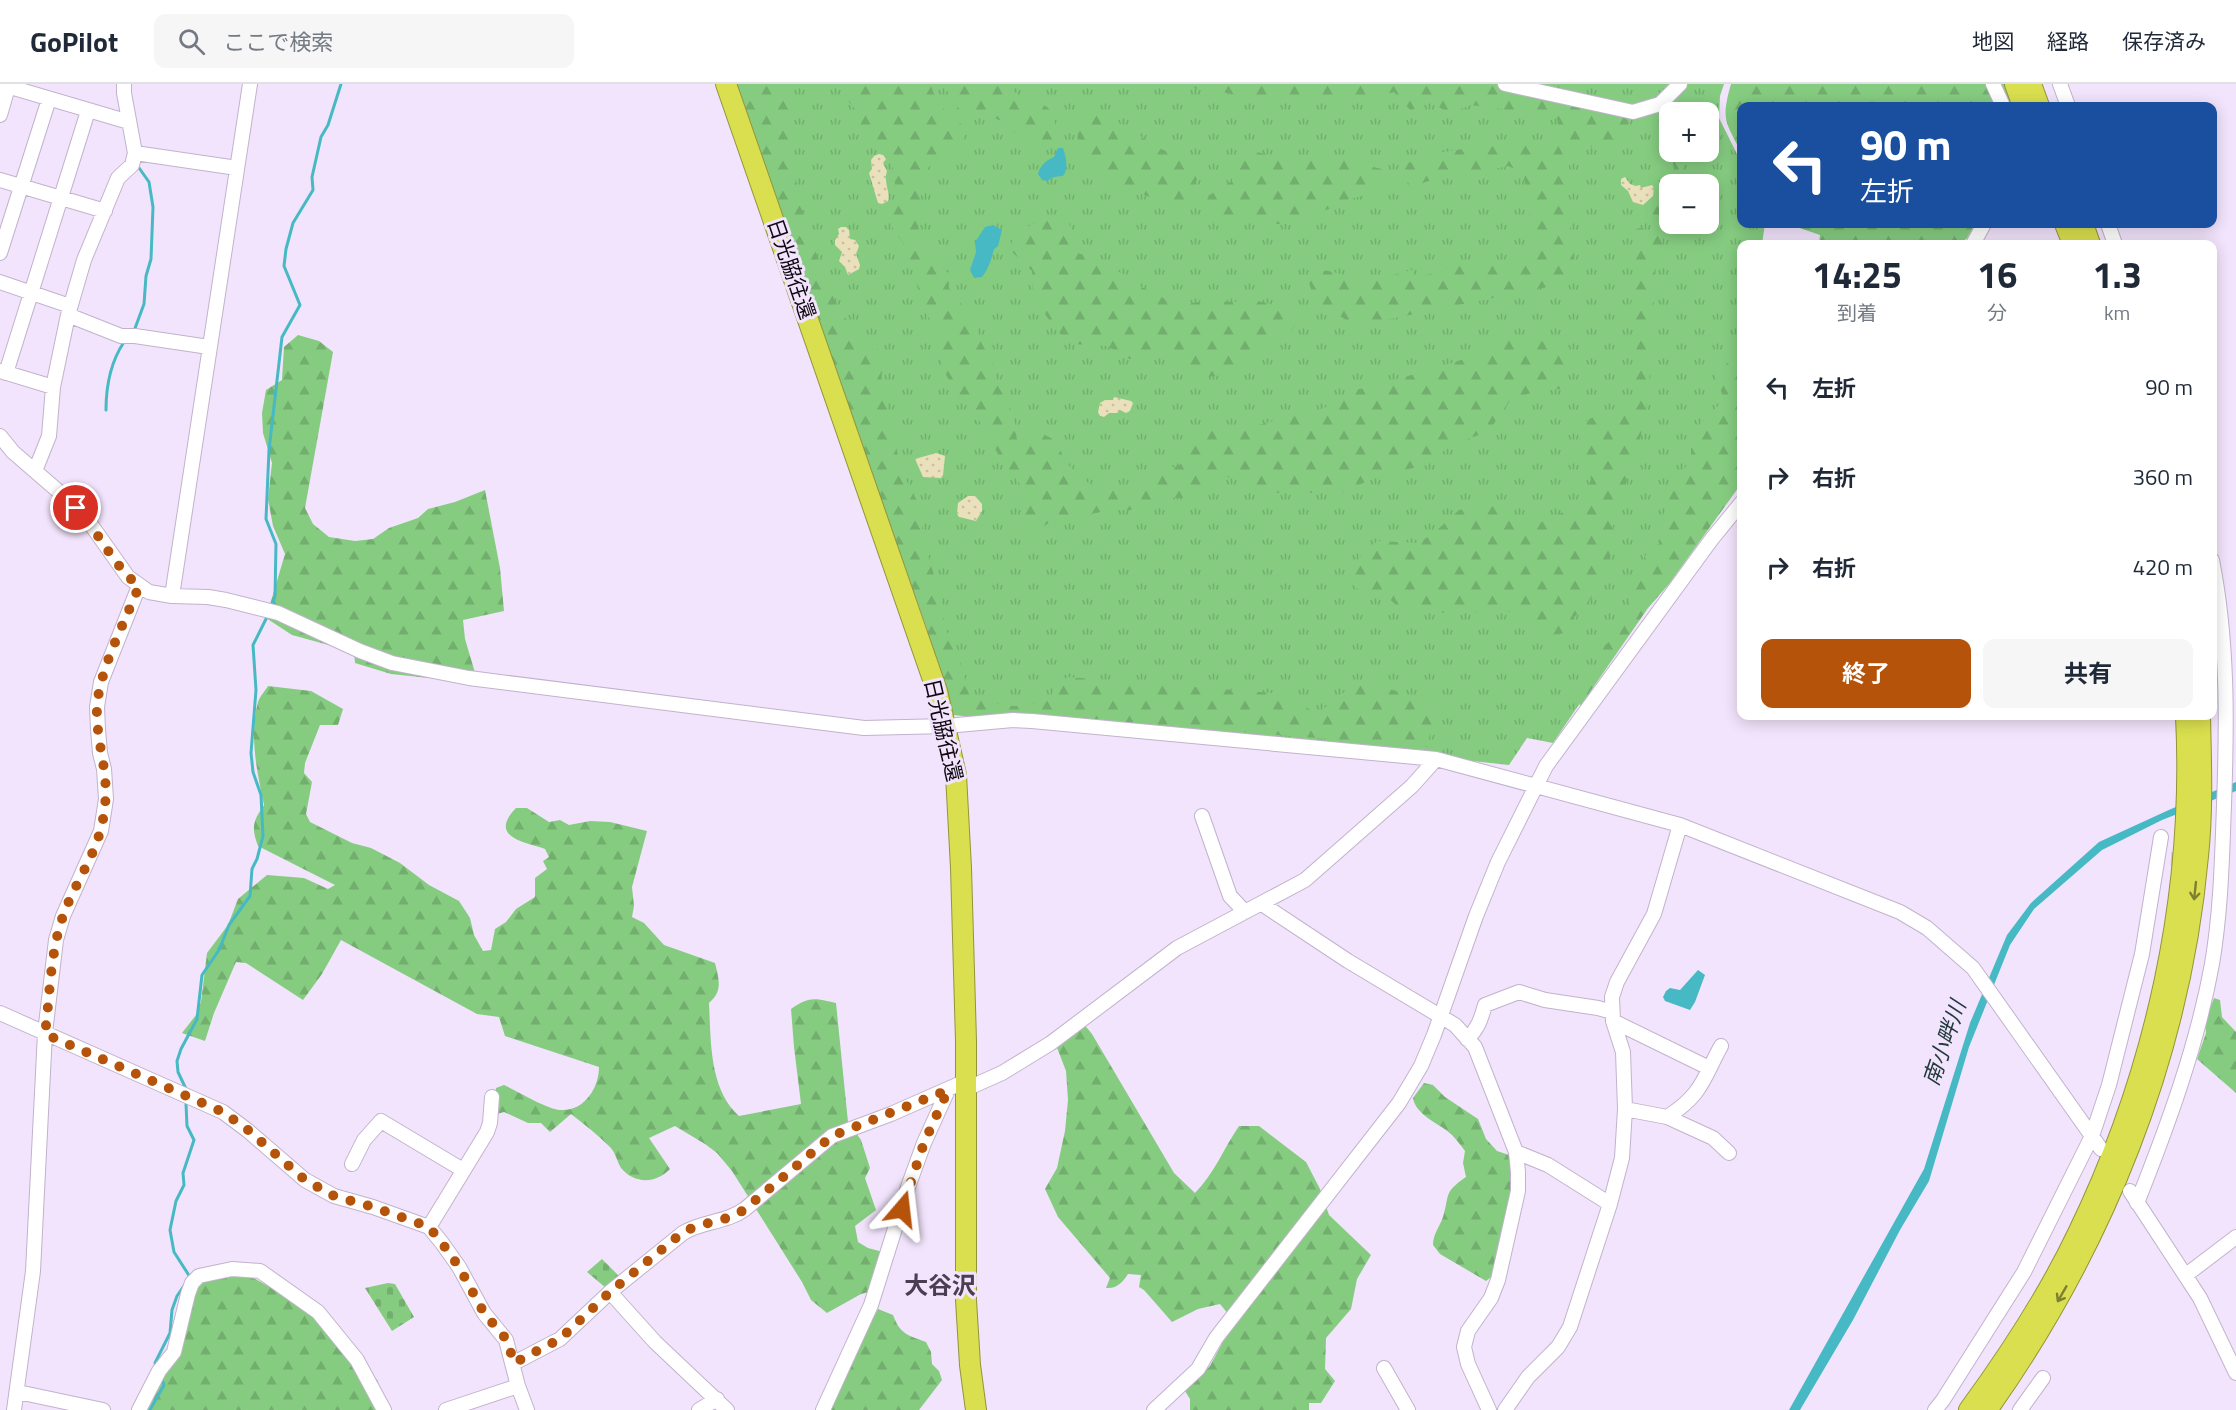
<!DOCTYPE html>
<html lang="ja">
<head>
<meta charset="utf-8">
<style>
	body { margin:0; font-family:"Titillium Web","Noto Sans JP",sans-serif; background:#f6f6f7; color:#1f2937; height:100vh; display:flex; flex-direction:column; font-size:22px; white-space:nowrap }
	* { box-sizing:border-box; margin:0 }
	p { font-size:20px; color:#747a83 }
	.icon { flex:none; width:33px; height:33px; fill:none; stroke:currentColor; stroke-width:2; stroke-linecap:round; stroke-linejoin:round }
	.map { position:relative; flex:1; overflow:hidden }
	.details { position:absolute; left:1737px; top:156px; width:480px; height:480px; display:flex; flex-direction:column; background:#fff; border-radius:12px; box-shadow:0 3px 15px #0003 }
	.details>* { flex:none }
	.top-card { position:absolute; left:1737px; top:18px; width:480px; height:126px; border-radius:12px; box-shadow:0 3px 15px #0003; background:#1a4fa0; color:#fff; overflow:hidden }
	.fabs { position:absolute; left:1659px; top:18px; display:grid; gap:12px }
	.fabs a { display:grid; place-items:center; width:60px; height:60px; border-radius:12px; background:#fff; box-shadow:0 3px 15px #0003; font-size:30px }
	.pin { position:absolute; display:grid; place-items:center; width:51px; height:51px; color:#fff; margin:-26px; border:3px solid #fff; border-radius:50%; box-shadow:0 2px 6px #0007 }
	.me { position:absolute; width:66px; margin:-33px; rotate:17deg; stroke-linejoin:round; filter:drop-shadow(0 0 4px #0008) }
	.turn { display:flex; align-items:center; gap:21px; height:126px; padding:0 24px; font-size:27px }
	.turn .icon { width:78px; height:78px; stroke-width:2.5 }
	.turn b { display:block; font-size:42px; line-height:51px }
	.eta { display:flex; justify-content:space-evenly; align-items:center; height:102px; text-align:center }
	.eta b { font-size:36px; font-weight:700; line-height:42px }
	.action { display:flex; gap:12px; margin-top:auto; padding:12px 24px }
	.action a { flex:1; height:69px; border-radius:12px; background:#b45309; color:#fff; font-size:24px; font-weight:700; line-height:69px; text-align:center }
	.action a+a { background:#f6f6f7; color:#1f2937 }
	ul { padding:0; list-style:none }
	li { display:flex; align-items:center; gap:18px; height:90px; padding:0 24px }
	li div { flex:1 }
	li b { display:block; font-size:22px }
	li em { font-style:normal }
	header { display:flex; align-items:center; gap:36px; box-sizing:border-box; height:84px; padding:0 30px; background:#fff; border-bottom:2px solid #e0e1e3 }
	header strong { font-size:28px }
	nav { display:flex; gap:33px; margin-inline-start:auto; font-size:21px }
	.search { width:420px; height:54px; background:#f6f6f7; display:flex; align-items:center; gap:15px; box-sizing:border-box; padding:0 21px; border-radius:12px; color:#747a83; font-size:22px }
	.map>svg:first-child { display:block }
</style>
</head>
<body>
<header>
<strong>GoPilot</strong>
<div class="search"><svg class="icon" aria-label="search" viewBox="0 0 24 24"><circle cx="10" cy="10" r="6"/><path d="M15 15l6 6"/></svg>ここで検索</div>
<nav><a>地図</a><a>経路</a><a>保存済み</a></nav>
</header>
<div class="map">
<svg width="2236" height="1326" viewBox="0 0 2236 1326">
	<defs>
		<pattern id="grass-tufts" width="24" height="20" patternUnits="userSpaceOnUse" patternTransform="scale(1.5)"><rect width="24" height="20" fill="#85cc81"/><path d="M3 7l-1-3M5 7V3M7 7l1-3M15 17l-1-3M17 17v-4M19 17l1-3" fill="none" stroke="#72ae6e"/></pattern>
		<pattern id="forest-firs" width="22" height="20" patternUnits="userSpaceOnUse" patternTransform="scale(1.5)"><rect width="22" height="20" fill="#85cc81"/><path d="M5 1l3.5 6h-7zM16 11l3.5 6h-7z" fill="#72ae6e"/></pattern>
		<pattern id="sand-dots" width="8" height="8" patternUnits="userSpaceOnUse" patternTransform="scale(1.5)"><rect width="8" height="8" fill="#eae0bb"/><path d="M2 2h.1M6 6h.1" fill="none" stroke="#c8bfa0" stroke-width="1.8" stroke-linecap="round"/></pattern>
		<pattern id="cemetery-stones" width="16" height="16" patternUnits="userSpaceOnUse" patternTransform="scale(1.5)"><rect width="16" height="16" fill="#85cc81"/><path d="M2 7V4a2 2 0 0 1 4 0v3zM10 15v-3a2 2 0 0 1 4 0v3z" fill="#72ae6e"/></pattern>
	</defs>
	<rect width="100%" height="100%" fill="#f2e4fc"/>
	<path fill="url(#grass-tufts)" fill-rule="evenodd" d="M754 0H1724L1720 12 1719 34 1741 78 1742 140H1765L1762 160H1742V328L1621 558 1553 659 1527 654 1509 681 961 621ZM1670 28H1708V68H1670ZM1670 100H1708V140H1670Z"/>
	<path fill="url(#forest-firs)" d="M737 0H782L791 22 790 32 795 95 810 154 837 222 859 253 873 259 883 272 881 303 893 341 900 385 919 420 924 458 943 521 945 545 957 566 970 614C1000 621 1022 628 1051 613L1056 600 1068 593 1284 610 1317 630 1359 596 1437 619 1427 663 1010 629 981 634 953 631 945 618 933 579 927 545 901 472 890 452 832 289 830 269 773 111Z
		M839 0H923L931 2C938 22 948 31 965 43L964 60 952 65 948 75 931 81 920 92 921 114 917 131 920 154 933 175 948 189 949 204 971 233 981 258 993 280 997 296 1007 315 1015 339 1017 357 1035 346 1055 356 1067 380 1087 398 1103 406 1133 402 1181 380 1195 341 1232 345 1263 340 1285 333 1307 331 1333 320 1352 307 1434 285 1482 269 1500 255 1552 257 1570 274 1568 292 1560 305 1536 308 1512 314 1488 348 1461 357 1438 370 1427 381 1381 391 1341 409H1252L1238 396 1215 389 1205 404 1183 414 1156 413 1131 426H1110L1049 439 1030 450 1023 438 1026 408 998 370 984 343 956 307 946 291 939 268 936 243 924 227 907 164 893 145 892 134 896 110 894 89 888 66 870 60 862 45 859 30 849 18Z
		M950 0H975L982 2 1002 0C1010 4 1015 9 1022 13 1027 17 1034 16 1040 19 1059 27 1058 46 1049 62L1027 59 1002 37 983 30H968L957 23 952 12 947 7Z
		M1181 0H1559C1570 25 1581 26 1606 27 1614 27 1622 30 1630 31 1631 57 1575 77 1560 53 1558 48 1558 40 1557 34L1543 28H1524L1471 21 1455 27H1445L1428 16 1411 27 1394 8 1364 16 1348 11 1329 15 1314 10 1303 15 1271 17 1216 7H1204Z
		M1731 0H2005L2015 22H1742L1741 68C1725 36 1721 36 1731 0Z
		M1087 27 1108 32 1161 65 1187 77 1197 95 1191 110 1175 125 1145 111 1120 104 1100 90 1083 82C1075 59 1075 49 1087 27Z
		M1534 60 1558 61 1569 82 1564 118 1574 158V174L1568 180 1574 187V192L1567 199 1356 242 1315 217 1308 196 1316 185C1334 187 1351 194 1369 195 1382 195 1398 189 1412 186L1416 194 1460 181 1524 177 1532 172 1529 114 1522 88 1508 82 1475 89 1460 85 1442 88 1429 97 1413 102 1403 96 1401 83C1431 63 1498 62 1534 60Z
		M1257 68 1287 75 1315 73 1340 75 1386 86 1388 100 1373 109 1346 116 1329 125 1300 133 1286 140H1256L1240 136 1215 142 1205 125 1208 112 1232 97 1231 83 1234 75Z
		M1671 68H1686L1687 72 1677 100H1670L1669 123 1662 126C1656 142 1662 154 1664 170L1656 176 1651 279 1647 316 1640 356 1630 373 1624 414 1613 438 1610 474 1606 487 1586 523 1574 533 1566 549 1550 551 1528 535 1504 526 1448 529 1403 527 1387 513 1368 511 1355 503 1347 494 1365 466 1378 457 1419 459 1436 447 1459 426 1478 421 1495 423 1508 432 1539 439C1566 425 1581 427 1591 395L1585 381 1578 348 1589 335 1633 318V277L1638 259 1629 224 1635 210 1633 162 1634 146 1640 144 1651 148 1654 137 1651 122 1674 85Z
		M1052 133 1067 136 1072 146 1070 158 1080 170H1098L1107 182 1125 191 1139 202 1158 210 1174 222 1212 216 1232 218 1258 217 1288 225 1296 239C1285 262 1277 250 1264 262 1245 278 1242 290 1214 292 1207 293 1198 293 1192 289 1183 284 1172 271 1164 264L1150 271 1129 275 1107 262 1072 260 1057 247 1034 215 1032 187 1009 165C1014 147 1035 138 1052 133Z
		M1788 140H1975L1967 154 1960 160H1819L1820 151Z
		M298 251 319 257 333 268 305 424 313 440 329 453 355 457 373 455 389 444 418 434 428 425 455 418 485 406 500 484 504 527 463 536 465 555 476 592 467 598 391 590 355 579 354 568 292 551 266 534 285 470 273 442 268 415 272 379 263 349 262 329 266 306 282 296 284 263Z
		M1741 262V400L1669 500 1648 524 1581 621 1577 620 1574 611 1591 601 1594 596 1601 564 1617 552 1632 511V502L1645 482 1644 473 1654 463 1660 459 1658 443 1667 422 1670 399 1691 377V364L1699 357 1700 340 1724 316 1715 290 1734 273Z
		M268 602 311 607 343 625 338 641H320L305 679 304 689 312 698 306 730 310 738 352 759 371 764 400 779 429 801 459 817 470 834 474 851 483 867 491 866 495 845 506 838 516 825 535 813V794L547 785 543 777 549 773 545 765C524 758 488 753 516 724H527L549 738 560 736 569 741 590 737 610 738 647 747 632 803 634 822 632 833 644 839 664 861 715 879C719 896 723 907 709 919 711 957 709 1005 739 1032L801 1020 794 963 791 925C809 912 815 914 836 919L848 1038 861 1056 870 1084 865 1094 876 1126 855 1142 858 1158 868 1164 883 1168 873 1207 861 1210 827 1229 811 1216 802 1198 732 1087 717 1069 705 1060 675 1042 649 1054 670 1085C656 1100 634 1100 621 1084 617 1078 616 1069 610 1063 598 1051 584 1040 571 1030L550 1048 541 1039H528L504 1028 497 1030 494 1023 496 1004 504 1001C517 1007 547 1025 560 1026 584 1028 599 1004 599 983L505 952 499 933 477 930 341 856 322 890 303 916 246 879 236 878 214 929 205 957 182 949 196 931 201 918 207 869 228 841 238 815 267 791 304 794 328 805 335 801 258 762C251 743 253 737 264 721 257 688 249 651 258 618 260 612 265 607 268 602Z
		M2214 914 2220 916 2222 933 2236 948V1009L2197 975 2206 949 2205 937Z
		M1083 939 1092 950 1174 1089 1195 1109C1214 1090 1224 1064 1239 1042H1259L1306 1078 1320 1105 1329 1131 1371 1171 1357 1195 1351 1225 1326 1254 1325 1285 1335 1297 1321 1319H1309V1326H1190V1315L1185 1307 1210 1282 1234 1237 1220 1220 1198 1225 1172 1238 1144 1206 1139 1203 1141 1191 1128 1190C1123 1198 1117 1205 1106 1204L1110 1194 1058 1133 1045 1105 1057 1084 1065 1047 1068 1016 1066 987 1056 961Z
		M1424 999 1433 1001 1445 1013 1478 1035 1486 1055 1497 1067 1509 1071C1519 1106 1502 1154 1495 1190L1486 1197 1440 1170 1433 1161C1433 1150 1439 1144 1443 1133 1450 1110 1443 1109 1466 1093L1463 1079 1465 1067C1461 1062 1457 1056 1452 1051 1441 1040 1416 1032 1413 1014Z
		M241 1187 293 1216 320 1234 378 1297 381 1326H143L186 1221 203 1197Z
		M878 1225 893 1231C900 1250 907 1251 926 1258L931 1268 932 1280 939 1287 942 1296 919 1326H831L845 1289Z"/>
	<path fill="url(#sand-dots)" d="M879 70 883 71 886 75 883 79 887 87C883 99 891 108 888 117L882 120 878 119 869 89 872 85 871 76 874 72Z
		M1625 93 1630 100 1636 102 1640 101 1641 104 1652 101 1654 104 1653 112 1643 121 1633 118 1628 107 1621 101V95Z
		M841 143H846L849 146 850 155 855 156 859 162 856 170 860 181 859 185 848 191 845 183 839 177 842 168 835 161V156L839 150 838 145Z
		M1114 313 1131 317 1133 319 1130 327 1126 329 1120 326 1117 329H1109L1104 333 1100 332 1098 328 1100 319 1105 316H1113Z
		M936 369 945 372 943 391 941 394 923 393 915 375Z
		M968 412H975L982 420V427L976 437 959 433 957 430 958 419Z"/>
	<path fill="url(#cemetery-stones)" d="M602 1175 620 1193 606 1204 587 1188Z
		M388 1199 395 1200 414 1233 392 1247 365 1204Z"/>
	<path fill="#46b9c4" d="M1058 64H1063C1066 73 1069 84 1063 92L1054 93 1047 97 1042 96 1038 90C1040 81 1047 76 1054 73Z
		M993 141 1002 146 998 162 994 165C991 176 989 184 982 193L974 194 970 186 976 168 975 158 985 143Z
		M2236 698V707L2162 736 2102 766 2034 825 2010 861 1969 963 1929 1097 1900 1146 1853 1236 1800 1326H1789L1924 1085 1970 939 2007 851 2031 819 2099 758 2171 725Z
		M1698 886 1705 891 1695 918 1690 926 1665 917 1663 913 1666 907 1670 904 1680 906Z"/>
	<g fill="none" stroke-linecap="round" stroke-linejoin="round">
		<path stroke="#46b9c4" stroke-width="3" d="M134 247 144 220 146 192 151 175 153 123 149 98 137 81
			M106 326C106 301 110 279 124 258
			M272 522 275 512 276 460 266 435 269 366 282 253 300 221 284 182 286 165 293 139 313 106 312 93 321 53 328 41 341 0
			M186 1005 178 988 177 977 181 965 197 935 202 891 219 866 229 841 250 812 252 785 257 775 263 752 261 711 253 688 251 669 256 606 253 561 268 531
			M156 1282 155 1279 170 1249 172 1226 177 1212 190 1193 174 1168 170 1146 176 1117 184 1101 183 1089 194 1056 187 1042 186 1020
			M150 1326 164 1301 161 1293"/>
		<path stroke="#d0c3d9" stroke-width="14" stroke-dasharray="14 7" stroke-linecap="butt" d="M2171 775 2211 777"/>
		<defs>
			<path id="minor" d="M0 0 129 38
				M1505 0 1633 28 1660 20 1680 0
				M1993 0 2003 22
				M2060 0 2068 22
				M0 31 8 3
				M135 69 237 84
				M0 96 105 127
				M2108 140 2115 160
				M1973 160 1984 140
				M0 169 49 15
				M0 198 70 222
				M68 231 121 252H135L209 263
				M0 287 53 303
				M6 289 88 27
				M0 352 13 368 65 413 87 435 128 493 149 508 172 512 208 513 226 516 278 529 360 567 392 579 469 594 864 644 946 642 1013 636 1032 637 1436 675 1680 741 1900 828 1927 844 1973 884 2101 1065
				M35 387 49 352 53 303 68 231 84 176 118 94 132 81 135 69 124 9V0
				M172 512 250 0
				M1202 732 1230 812 1245 828
				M1262 820 1348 877 1455 941 1475 963 1516 1068 1518 1088V1107L1498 1196 1491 1214 1468 1247 1464 1263 1468 1280 1489 1326
				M0 929 223 1028 247 1046 305 1096 334 1112 373 1123 429 1143 442 1159 459 1183 484 1229 506 1256 518 1302 527 1326
				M1613 937 1709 984
				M1467 955C1478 945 1481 935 1485 921L1519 908 1545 916 1598 924 1612 928
				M966 1005 1002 989 1051 959 1177 864 1305 796 1412 702 1436 675
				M1625 1025 1667 1033 1713 1054 1729 1069
				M1667 1033C1702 1011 1703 995 1721 962
				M1516 1068 1548 1081 1610 1120
				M352 1080 364 1056 381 1037 463 1086
				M2130 1107 2200 1214 2236 1289
				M2137 1119C2168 1041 2197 962 2212 880 2221 827 2222 774 2224 721 2227 639 2228 557 2212 476
				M429 1143 487 1048 490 1039 492 1013
				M2186 1191 2236 1153
				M610 1208 655 1258 727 1326
				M514 1279 560 1255 610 1208 683 1149C702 1137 726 1139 745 1125L832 1052 891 1030 966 997
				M1384 1284 1408 1326
				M18 1308 103 1326
				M14 1326 33 1187 45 949 56 856 63 832 101 747 106 715 104 685 100 669 98 645 97 623 101 598 139 502
				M139 1326 159 1287 174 1268 188 1210 192 1199 199 1192 232 1185 260 1187 318 1228 357 1276 384 1326
				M446 1326 518 1302
				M699 1326 717 1315
				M823 1326 871 1221 908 1103 924 1059 948 1006
				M1154 1326 1198 1285 1216 1254 1399 1019 1421 982 1434 951 1476 832 1498 778 1546 682 1711 456 1742 418
				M1505 1326 1528 1293 1558 1263 1570 1243 1610 1120 1622 1074 1625 1025 1623 968 1613 937 1612 913 1617 898 1654 830 1680 741
				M1935 1326 1943 1316 2024 1188 2092 1052 2109 1001 2142 870 2161 753
				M2020 1326 2043 1294"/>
			<path id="highway" d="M726 0 937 607 956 691 961 784 966 957V1216L970 1281 976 1326
				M2015 0 2023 22
				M2031 0 2039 22
				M2065 140 2073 160
				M2083 140 2090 160
				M1969 1326C2010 1270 2048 1212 2078 1149 2156 988 2195 810 2186 632
				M1987 1326C2103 1163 2180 973 2198 772 2203 725 2201 678 2200 632"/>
		</defs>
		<use href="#minor" stroke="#c1b3cb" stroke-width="16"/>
		<use href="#highway" stroke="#93943a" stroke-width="22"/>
		<use href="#minor" stroke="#fff" stroke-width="14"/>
		<use href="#highway" stroke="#dadf4f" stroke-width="20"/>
	</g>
	<defs><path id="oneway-shaft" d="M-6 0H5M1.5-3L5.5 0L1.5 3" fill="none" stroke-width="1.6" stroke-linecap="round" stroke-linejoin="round" transform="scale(1.5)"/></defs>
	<g stroke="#7f7f34">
		<use href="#oneway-shaft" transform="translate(2195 807) rotate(96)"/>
		<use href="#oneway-shaft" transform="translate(2062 1210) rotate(120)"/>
	</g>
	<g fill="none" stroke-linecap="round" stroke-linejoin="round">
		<path stroke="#b45309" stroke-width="10" stroke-dasharray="0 18" d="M76 424C99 448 114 483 139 502 125 538 100 584 97 622 96 644 101 664 104 685 107 705 106 725 101 744 94 774 73 803 63 832 50 869 50 911 45 950L223 1028 248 1046 305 1096 334 1112 373 1123 429 1143 442 1159 459 1183 484 1229 507 1256 514 1279 560 1255 610 1208 682 1149C702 1137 726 1139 745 1125L832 1052 948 1006 924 1059 902 1125"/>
	</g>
	<g text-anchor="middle" stroke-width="6" stroke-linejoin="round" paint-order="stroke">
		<g font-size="21" fill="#0f0a12" stroke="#f2e4fc">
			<text transform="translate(791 185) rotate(71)" y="7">日光脇往還</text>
			<text transform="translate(943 646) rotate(77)" y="7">日光脇往還</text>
		</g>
		<g font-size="22" font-style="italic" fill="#213a3d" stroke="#f2e4fc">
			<text transform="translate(1944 959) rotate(-71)" y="8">南小畔川</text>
		</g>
		<g font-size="24" font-weight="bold" fill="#4a3e52" stroke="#f2e4fc">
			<text x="940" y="1210">大谷沢</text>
		</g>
	</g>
</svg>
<div class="fabs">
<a>+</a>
<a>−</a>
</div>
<div class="pin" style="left:76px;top:424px;background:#d93025"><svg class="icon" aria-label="arrive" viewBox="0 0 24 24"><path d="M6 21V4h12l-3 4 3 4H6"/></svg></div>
<svg class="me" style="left:902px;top:1125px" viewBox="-20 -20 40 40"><path d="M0-17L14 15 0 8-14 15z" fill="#b45309" stroke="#fff" stroke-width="4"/></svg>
<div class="top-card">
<div class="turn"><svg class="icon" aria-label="left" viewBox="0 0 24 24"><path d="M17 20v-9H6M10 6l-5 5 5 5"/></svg><div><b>90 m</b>左折</div></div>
</div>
<section class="details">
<div class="eta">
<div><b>14:25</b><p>到着</p></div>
<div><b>16</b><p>分</p></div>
<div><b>1.3</b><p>km</p></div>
</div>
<ul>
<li><svg class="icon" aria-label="left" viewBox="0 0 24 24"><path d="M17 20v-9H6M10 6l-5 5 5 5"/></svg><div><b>左折</b></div><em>90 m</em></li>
<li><svg class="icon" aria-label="right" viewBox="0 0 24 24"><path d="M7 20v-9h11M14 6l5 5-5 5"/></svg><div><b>右折</b></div><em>360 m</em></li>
<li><svg class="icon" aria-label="right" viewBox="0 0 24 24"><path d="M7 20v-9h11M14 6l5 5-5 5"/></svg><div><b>右折</b></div><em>420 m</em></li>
</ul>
<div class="action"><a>終了</a><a>共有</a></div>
</section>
</div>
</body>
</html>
